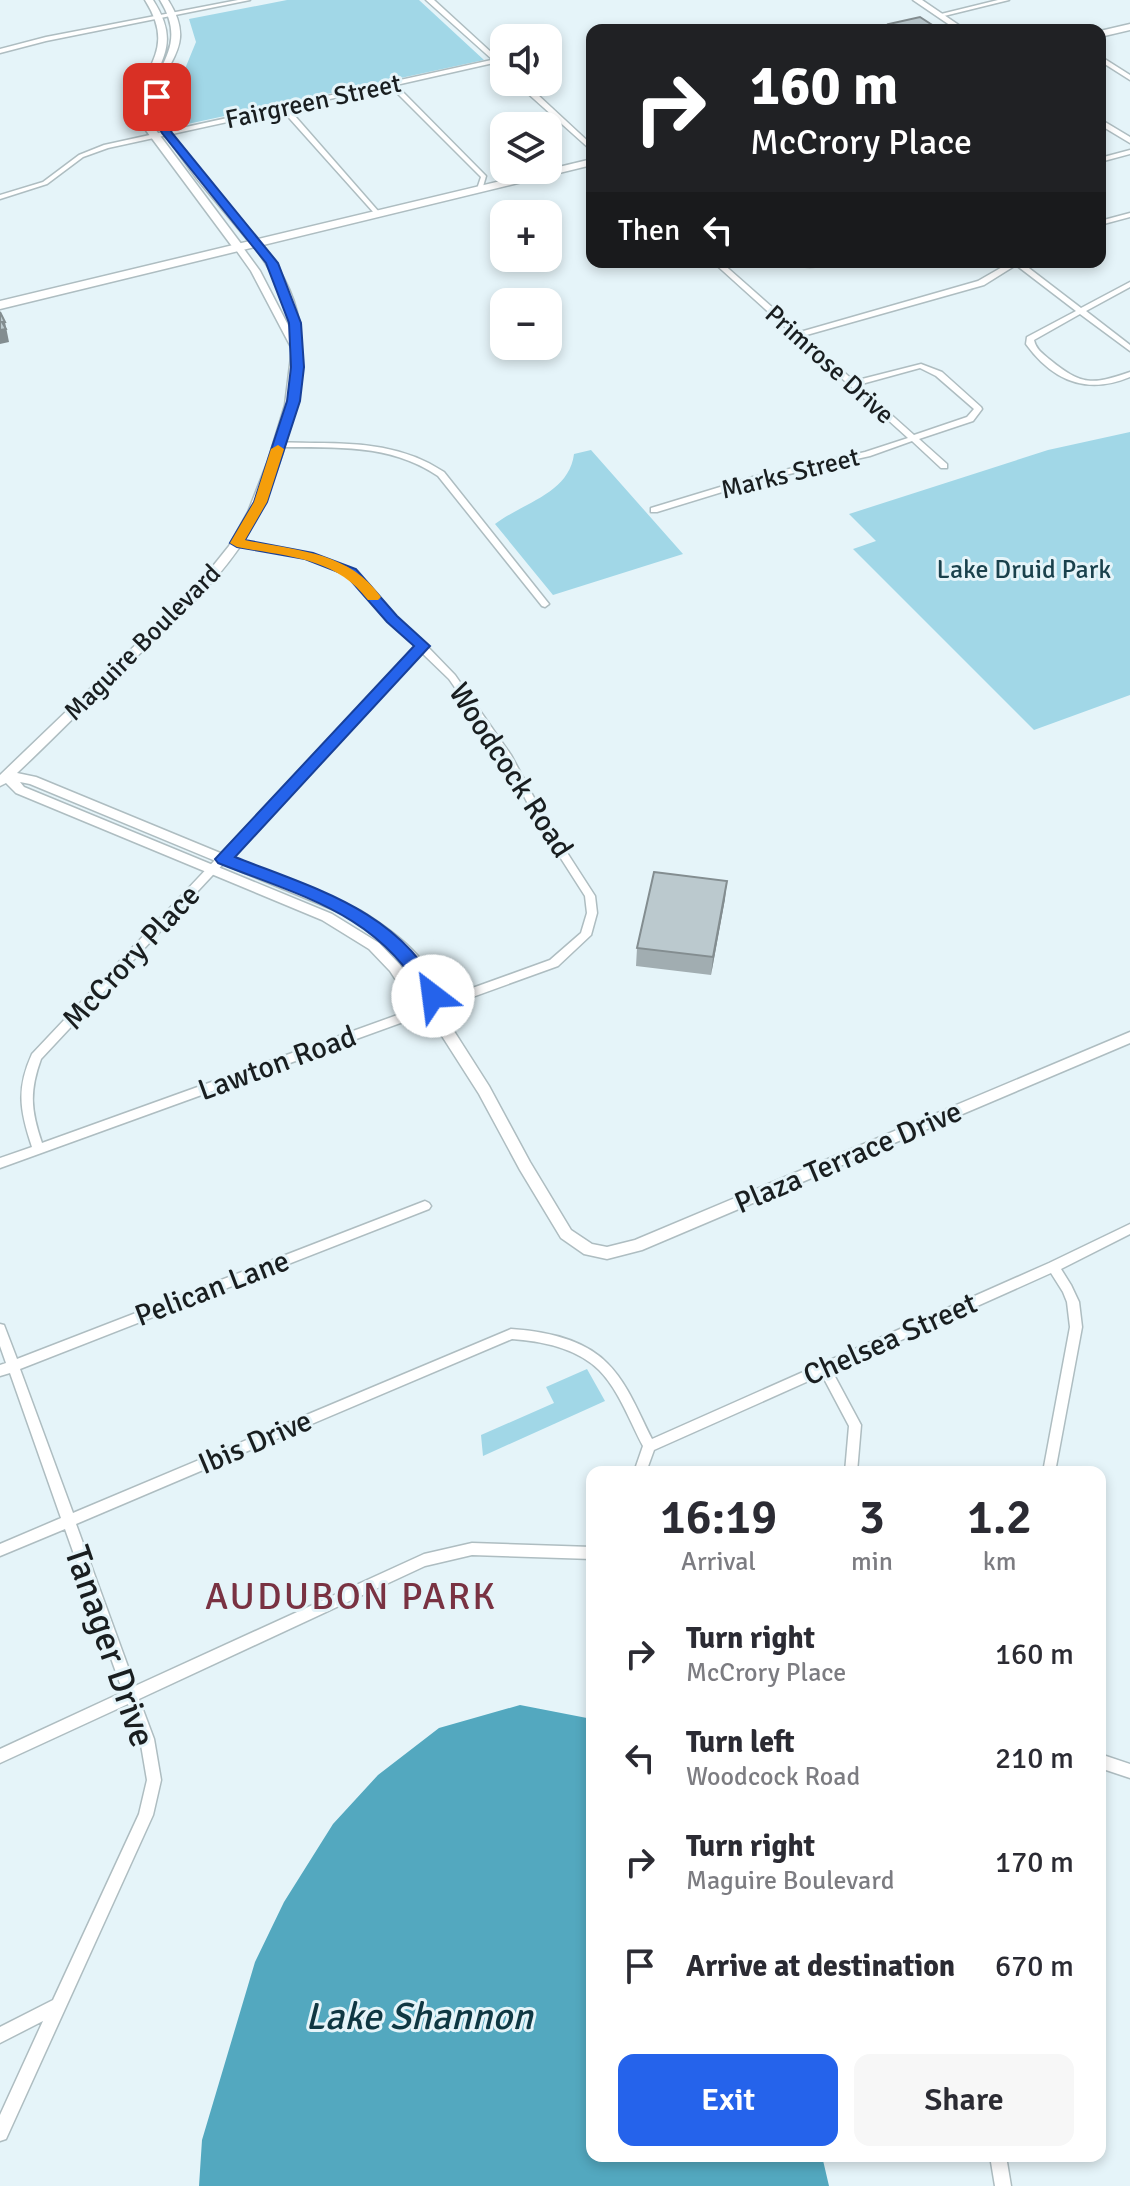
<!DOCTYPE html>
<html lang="en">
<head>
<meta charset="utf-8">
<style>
	body { margin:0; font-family:Signika,sans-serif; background:#f7f7f7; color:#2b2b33; height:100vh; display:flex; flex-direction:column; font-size:30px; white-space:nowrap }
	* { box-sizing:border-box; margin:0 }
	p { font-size:26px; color:#7c7c81 }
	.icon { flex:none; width:44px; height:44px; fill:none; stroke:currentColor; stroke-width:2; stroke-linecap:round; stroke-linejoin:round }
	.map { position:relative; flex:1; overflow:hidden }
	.drawer { position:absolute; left:586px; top:1466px; width:520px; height:696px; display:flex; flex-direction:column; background:#fff; border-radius:16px; box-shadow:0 4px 12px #0003 }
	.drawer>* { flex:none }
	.guide { position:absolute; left:586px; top:24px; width:520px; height:244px; border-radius:16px; box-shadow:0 4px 12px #0003; background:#202124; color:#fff; overflow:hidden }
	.fabs { position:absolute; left:490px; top:24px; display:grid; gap:16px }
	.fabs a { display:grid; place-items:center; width:72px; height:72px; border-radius:16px; background:#fff; box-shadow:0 4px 12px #0003; font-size:40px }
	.pin { position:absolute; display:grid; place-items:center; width:68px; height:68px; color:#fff; margin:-34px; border-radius:16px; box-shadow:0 4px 12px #0006 }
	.me { position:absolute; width:88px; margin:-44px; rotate:330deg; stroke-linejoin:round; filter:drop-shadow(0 0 6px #0008) }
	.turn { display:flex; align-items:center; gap:28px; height:168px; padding:0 32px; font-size:36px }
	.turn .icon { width:104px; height:104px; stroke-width:2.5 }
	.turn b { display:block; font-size:56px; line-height:68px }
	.then { display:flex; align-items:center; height:76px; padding:0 32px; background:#0003; gap:16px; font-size:30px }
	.eta { display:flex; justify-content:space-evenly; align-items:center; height:136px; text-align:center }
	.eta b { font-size:48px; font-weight:600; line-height:56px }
	.primary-button { display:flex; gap:16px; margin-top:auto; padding:16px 32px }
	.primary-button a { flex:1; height:92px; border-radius:16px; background:#2563eb; color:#fff; font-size:32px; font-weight:600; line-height:92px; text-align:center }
	.primary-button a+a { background:#f7f7f7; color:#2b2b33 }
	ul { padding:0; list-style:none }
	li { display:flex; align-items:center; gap:24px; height:104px; padding:0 32px }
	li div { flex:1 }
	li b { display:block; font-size:30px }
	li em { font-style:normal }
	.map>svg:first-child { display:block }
</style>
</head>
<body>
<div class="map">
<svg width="1130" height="2186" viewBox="0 0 1130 2186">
	<rect width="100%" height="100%" fill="#e5f4f9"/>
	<path fill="#a1d7e7" d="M287 0H419L484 60 183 125 173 98 196 42 189 19Z
		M1130 432V695L1034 730 853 549 876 541 849 514 1048 450Z
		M591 450 683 554 553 595 495 524C522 503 569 494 574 454Z
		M587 1369 605 1401 483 1456 481 1435 554 1403 546 1387Z"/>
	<path fill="#53a8bf" d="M520 1705 592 1719V2156H822L829 2186H199L202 2140 255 1962 284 1902 333 1824 378 1775 439 1728Z"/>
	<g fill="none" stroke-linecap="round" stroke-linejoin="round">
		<defs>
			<path id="minor" d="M238 0H250L46 41 0 53V49L46 37Z
				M998 0H1009L940 17 937 15Z
				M1100 56 1130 75V80L1100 61Z
				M496 59 498 60V62L396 85 486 176 482 190 477 189 481 177 390 86 288 108 379 212V214H375L282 110 108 148 83 157 47 184 0 199V195L43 182 79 155 104 145Z
				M1130 150V154L1100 162V158Z
				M1130 213V217L1100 225V221Z
				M713 262H721L800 332 978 281 1011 262H1021L1081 308 1130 282V287L1086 311 1130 345V351L1080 314 1034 340C1036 349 1042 353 1049 359 1082 386 1092 385 1130 372V377C1087 395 1053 381 1026 344L1027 337 1076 311 1016 265 984 285 803 336 854 381 921 364 942 372 981 407 982 409 973 421 919 439 947 464V468H941L912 441 870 456 758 481 657 512H651V508L753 477 865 452 908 438ZM920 368 936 376 974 409 967 417 914 435 858 385Z
				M788 262H832C818 268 802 268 788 262Z
				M276 443C289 442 302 443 315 443 361 443 405 446 444 472L549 604 545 607 542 606 438 476C389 443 336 448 279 447L275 445Z
				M237 540 311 554 354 570 395 617 425 644 455 675 511 755 546 820 595 896 597 913 591 935 558 966 0 1168V1158L32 1147C20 1111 16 1089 32 1054L416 647 389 621 348 574 306 558 234 545V541ZM421 652 449 679 504 758 537 821 585 896 587 913 581 933 550 960 42 1143C31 1111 29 1092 41 1059Z
				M425 1201 429 1203 431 1206 429 1209 20 1369 73 1513 511 1329C543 1331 585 1339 608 1364 628 1384 639 1414 652 1439L1049 1263 1130 1224V1234L1061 1269 1071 1285 1079 1302 1082 1327 1055 1472H1043L1070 1327 1067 1302 1063 1292 1051 1273 832 1371 861 1425 857 1472H845L849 1426 822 1375 654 1450 646 1472H634L643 1446C630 1422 619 1390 599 1370 577 1348 541 1341 512 1339L76 1524 135 1686 424 1554 472 1543 592 1547V1559L472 1555 425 1566 139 1699 154 1739 161 1780 153 1815 6 2139 0 2141V2115L43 2021 0 2043V2027L53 2000 139 1814 147 1780 140 1739 128 1704 0 1763V1749L123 1692 65 1529 0 1556V1544L61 1518 10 1373 0 1376V1365L6 1363 0 1346V1324L4 1325 17 1359Z
				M1100 1754 1130 1764V1778L1100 1768Z
				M990 2156H1006L1011 2186H995Z"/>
			<path id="tertiary" d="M426 0H434L504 64V70Z
				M913 0H922L966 30H957Z
				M515 82H524L592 145V151Z
				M1100 119 1130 137V143L1100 125Z
				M253 241H259C278 266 294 291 299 322 310 387 275 494 239 548 206 595 163 632 121 671 86 705 52 740 17 773L36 777 361 911C393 931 440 963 438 1006L489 1086 530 1162 571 1230 592 1244 607 1247 635 1240 1130 1032V1043L642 1250 607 1259 584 1254 561 1238 520 1170 479 1094 426 1011 411 1003 390 971 369 949 322 920 16 793 6 783 0 786V775L197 586 229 546 248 512 268 461 285 405 292 349 251 271 234 247 241 245 260 271 290 329C288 296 271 270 252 243ZM20 782 30 784 351 917C380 935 420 962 425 998L421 995 400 965 379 943 332 914 24 787Z"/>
			<path id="secondary" d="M145 0H153C189 56 143 65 149 121L242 245V249H234L139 121C134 65 180 56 145 0Z
				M160 0H168C202 53 153 63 161 109 166 139 237 215 260 241V245H252L197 179 156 122C136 70 195 57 160 0Z"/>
			<path id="trunk" d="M1130 24V30L1100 37V31Z
				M592 159V165L0 309V301Z"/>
		</defs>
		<use href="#minor" stroke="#aebdc1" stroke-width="3"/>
		<use href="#tertiary" stroke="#aebdc1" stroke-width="3"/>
		<use href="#secondary" stroke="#aebdc1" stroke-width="3"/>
		<use href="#trunk" stroke="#aebdc1" stroke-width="3"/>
		<use href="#minor" fill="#fff" fill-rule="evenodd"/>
		<use href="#tertiary" fill="#fff" fill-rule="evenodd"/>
		<use href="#secondary" fill="#fff" fill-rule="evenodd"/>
		<use href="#trunk" fill="#fff" fill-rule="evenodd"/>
	</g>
	<path fill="#a1adb1" d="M889 24 940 30H888Z
		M725 899 711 975 636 966 637 948Z"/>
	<path fill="#838d90" d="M2 322H5L9 342 0 344V330Z
		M727 881 725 899 711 975 713 957Z"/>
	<path fill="#bbc9ce" stroke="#838d90" stroke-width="2" d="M920 17 940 30H898L889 24Z
		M0 312 5 322H2L6 329 0 330Z
		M654 872 727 881 713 957 637 948Z"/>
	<path fill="#2563eb" stroke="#184099" stroke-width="2" d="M157 94 162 97 161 110 172 133 278 263 301 323 304 367 300 401 267 502 245 540 313 553 356 569 397 616 430 646 235 857C316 889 401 911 442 996L433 1003 427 1001C380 914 303 897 218 863L215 859 414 646 387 622 346 575 305 559 237 547 230 543 254 502 287 401 291 367 289 323 266 263 162 133 151 110V97Z"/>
	<path fill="#f59e0b" d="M278 445 284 449 267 502 245 540C296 551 348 551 381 597L378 600H368C335 557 287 557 237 547L230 543 254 502 271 449Z"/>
	<g text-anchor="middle" stroke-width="6" stroke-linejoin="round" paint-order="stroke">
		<g font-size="26" fill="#191e20" stroke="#e5f4f9">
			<text transform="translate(313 101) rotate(-12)" y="9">Fairgreen Street</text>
			<text transform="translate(830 364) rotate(42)" y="9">Primrose Drive</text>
			<text transform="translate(790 473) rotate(-14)" y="9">Marks Street</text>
			<text transform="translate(142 642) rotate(-45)" y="9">Maguire Boulevard</text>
		</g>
		<g font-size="26" fill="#1a414c" stroke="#e5f4f9">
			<text x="1024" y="578">Lake Druid Park</text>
		</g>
		<g font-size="30" fill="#191e20" stroke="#e5f4f9">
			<text transform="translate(511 770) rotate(57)" y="10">Woodcock Road</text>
			<text transform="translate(131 957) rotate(-47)" y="10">McCrory Place</text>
			<text transform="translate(277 1063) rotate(-20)" y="10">Lawton Road</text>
			<text transform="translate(848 1157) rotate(-23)" y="10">Plaza Terrace Drive</text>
			<text transform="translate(212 1288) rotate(-21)" y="10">Pelican Lane</text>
			<text transform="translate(890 1339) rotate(-24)" y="10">Chelsea Street</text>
			<text transform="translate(255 1442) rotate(-23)" y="10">Ibis Drive</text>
		</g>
		<g font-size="36" fill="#191e20" stroke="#e5f4f9">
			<text transform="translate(111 1646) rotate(71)" y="13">Tanager Drive</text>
		</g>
		<g font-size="38" letter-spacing="2" fill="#793242" stroke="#e5f4f9">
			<text x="351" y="1609">AUDUBON PARK</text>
		</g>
		<g font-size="38" font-style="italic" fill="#0f3742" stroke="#e5f4f9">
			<text x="419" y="2029">Lake Shannon</text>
		</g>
	</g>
</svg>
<div class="fabs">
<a><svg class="icon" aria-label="sound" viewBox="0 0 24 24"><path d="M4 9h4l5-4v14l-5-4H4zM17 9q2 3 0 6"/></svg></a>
<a><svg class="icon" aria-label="layers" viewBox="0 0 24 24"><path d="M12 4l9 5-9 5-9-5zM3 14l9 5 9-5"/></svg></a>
<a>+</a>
<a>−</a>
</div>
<div class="pin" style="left:157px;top:97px;background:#d93025"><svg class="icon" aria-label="arrive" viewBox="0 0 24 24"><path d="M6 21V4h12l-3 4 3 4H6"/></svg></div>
<svg class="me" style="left:433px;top:996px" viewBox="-20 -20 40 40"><circle r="19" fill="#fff"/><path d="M0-13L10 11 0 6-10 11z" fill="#2563eb"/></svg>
<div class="guide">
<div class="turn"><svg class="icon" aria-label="right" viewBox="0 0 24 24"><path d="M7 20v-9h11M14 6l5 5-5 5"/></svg><div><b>160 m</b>McCrory Place</div></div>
<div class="then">Then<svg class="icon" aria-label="left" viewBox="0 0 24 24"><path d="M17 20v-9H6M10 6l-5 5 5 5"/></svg></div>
</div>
<section class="drawer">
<div class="eta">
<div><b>16:19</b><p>Arrival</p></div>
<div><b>3</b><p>min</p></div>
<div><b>1.2</b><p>km</p></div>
</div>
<ul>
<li><svg class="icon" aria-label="right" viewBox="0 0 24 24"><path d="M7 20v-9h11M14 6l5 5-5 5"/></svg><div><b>Turn right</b><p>McCrory Place</p></div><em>160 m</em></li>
<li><svg class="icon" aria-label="left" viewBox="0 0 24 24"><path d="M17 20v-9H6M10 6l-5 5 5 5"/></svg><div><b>Turn left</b><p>Woodcock Road</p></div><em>210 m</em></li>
<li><svg class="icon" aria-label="right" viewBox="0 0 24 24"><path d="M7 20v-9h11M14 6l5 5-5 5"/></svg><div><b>Turn right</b><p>Maguire Boulevard</p></div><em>170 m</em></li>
<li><svg class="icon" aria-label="arrive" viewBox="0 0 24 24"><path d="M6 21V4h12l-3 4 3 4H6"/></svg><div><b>Arrive at destination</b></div><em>670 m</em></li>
</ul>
<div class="primary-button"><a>Exit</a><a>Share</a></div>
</section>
</div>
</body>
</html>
